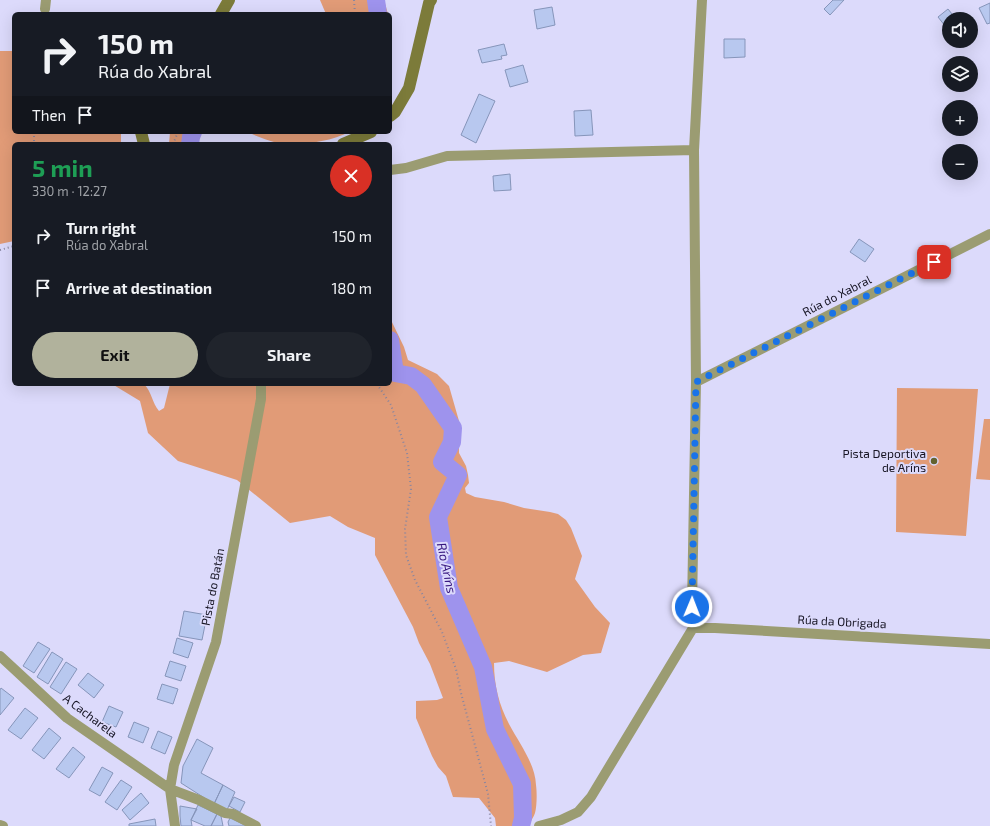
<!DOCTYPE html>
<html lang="en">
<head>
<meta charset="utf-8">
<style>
	body { margin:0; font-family:"Exo 2",sans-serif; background:#20242c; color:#f1f3f6; height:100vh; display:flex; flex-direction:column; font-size:15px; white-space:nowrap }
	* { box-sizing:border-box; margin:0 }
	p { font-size:13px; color:#9ea1a6 }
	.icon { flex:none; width:22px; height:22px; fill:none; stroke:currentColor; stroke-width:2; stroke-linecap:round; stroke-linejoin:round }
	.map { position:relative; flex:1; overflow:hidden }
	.sheet { position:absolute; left:12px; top:142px; width:380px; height:244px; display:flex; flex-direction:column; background:#171b24; border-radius:6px; box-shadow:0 4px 16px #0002 }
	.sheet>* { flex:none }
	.hud { position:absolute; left:12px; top:12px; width:380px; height:122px; border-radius:6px; box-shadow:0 4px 16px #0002; background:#171b24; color:#f1f3f6; overflow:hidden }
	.controls { position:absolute; left:942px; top:12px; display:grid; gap:8px }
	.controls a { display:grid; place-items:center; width:36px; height:36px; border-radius:50%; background:#171b24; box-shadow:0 4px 16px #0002; font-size:20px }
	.pin { position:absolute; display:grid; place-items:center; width:34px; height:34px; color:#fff; margin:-17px; border-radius:8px; box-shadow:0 2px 6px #0006 }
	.me { position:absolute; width:44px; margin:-22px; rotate:1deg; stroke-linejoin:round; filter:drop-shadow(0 0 3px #0008) }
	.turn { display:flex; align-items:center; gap:14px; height:84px; padding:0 20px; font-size:18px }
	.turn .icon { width:52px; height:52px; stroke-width:2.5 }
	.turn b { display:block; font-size:28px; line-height:34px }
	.then { display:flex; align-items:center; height:38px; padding:0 20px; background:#0003; gap:8px; font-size:15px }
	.round { display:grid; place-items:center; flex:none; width:42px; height:42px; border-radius:21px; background:#20242c }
	.overview { display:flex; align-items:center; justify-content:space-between; height:68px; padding:0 20px }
	h1 { font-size:24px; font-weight:700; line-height:30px; color:#1e9e55 }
	.action { display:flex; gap:8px; margin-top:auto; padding:8px 20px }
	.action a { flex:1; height:46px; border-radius:24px; background:#b1b29c; color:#111; font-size:16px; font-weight:700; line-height:46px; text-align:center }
	.action a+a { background:#20242c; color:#f1f3f6 }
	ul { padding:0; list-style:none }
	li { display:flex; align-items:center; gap:12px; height:52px; padding:0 20px }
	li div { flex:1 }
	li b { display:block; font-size:15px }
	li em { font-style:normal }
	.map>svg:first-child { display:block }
</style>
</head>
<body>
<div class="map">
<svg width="990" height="826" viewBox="0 0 990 826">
	<rect width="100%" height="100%" fill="#dcdafb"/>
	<path fill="#e19b77" d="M320 0H384L388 14H326Z
		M0 51H14V132H121V144H14V241L0 244Z
		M170 132H201L198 144H169Z
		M247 132H349C333 141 304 145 286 144 273 143 259 137 247 132Z
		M390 318 404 347 408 360 437 374 449 386 459 421V453L466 466 468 475 469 483 465 488 466 493 475 497 504 502 524 508 550 512 558 514 566 520 571 528 582 556 575 579 595 607 610 623 601 653 583 655 547 672 509 661 494 663C494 685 499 705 509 724 519 743 535 763 536 785 537 792 537 806 535 813 534 817 530 821 529 826H496L495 818 479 798 453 797 446 776 438 767 432 756 416 718V701L437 700 443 698 430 664 419 643 413 627 375 555V538L348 527 330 516 290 523 237 480 178 461 148 433 140 401 112 384H144C152 392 152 403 159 411L164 408 170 384H390Z
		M897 388 978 389 966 536 896 532Z
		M984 419H990V480L976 479Z"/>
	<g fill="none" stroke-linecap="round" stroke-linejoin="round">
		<path stroke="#9e93ed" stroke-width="18" d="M376 0 378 14
			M190 144 191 137 193 132
			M390 340 395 373 411 376 423 385 453 428 452 442 442 462 458 475 438 517 449 588 483 667 495 729 522 784 523 818 521 826"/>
	</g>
	<path fill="#b8c8ef" stroke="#8695ba" d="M833 0H844L830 15 824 9Z
		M990 3V23L987 24 979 8Z
		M552 7 555 25 537 29 534 10Z
		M948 9 956 19H949V31L938 17Z
		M724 39H745V57L724 58Z
		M504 44 507 55 501 56 502 59 482 63 478 50Z
		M523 65 528 82 510 87 505 70Z
		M479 94 495 101 476 143 461 135Z
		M591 110 593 135 575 136 574 111Z
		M510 174 511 190 494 191 493 176Z
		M859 239 874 249 865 262 850 252Z
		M184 611 207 615 202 640 179 636Z
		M177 638 193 643 188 658 173 653Z
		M38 642 50 649 34 673 23 666Z
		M52 652 63 659 48 684 37 677Z
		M170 661 186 666 181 681 165 676Z
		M66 662 77 669 61 694 50 687Z
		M88 673 104 685 94 698 78 685Z
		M162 684 178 689 173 704 157 699Z
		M1 688 14 698 0 715V690Z
		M109 706 123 712 116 727 102 722Z
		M25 708 38 718 21 739 8 730Z
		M134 722 149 728 143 743 128 737Z
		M49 728 61 738 44 759 32 750Z
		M158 731 172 737 165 754 151 748Z
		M197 739 213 748 201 773 223 785 214 804 181 783 183 766Z
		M73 747 85 757 69 778 56 769Z
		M102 767 113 773 100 796 89 790Z
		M121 780 132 787 117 810 105 802Z
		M223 785 235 792 227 810 214 804Z
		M141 793 149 803 130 820 122 810Z
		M234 797 245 802 240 812 229 806Z
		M198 805 217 814 211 826H205L191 820Z
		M180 806 197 809 191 820 192 826H181L180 816Z
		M217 814 221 816 223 826H211Z
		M230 818 247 826H229L228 822Z
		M155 819 156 826H129V824Z"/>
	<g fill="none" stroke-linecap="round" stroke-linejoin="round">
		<path stroke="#8886a0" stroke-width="2" stroke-dasharray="1 3" stroke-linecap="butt" d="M354 0 355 14
			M34 132V144
			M173 144 178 132
			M0 250 14 246
			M377 384 391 405 407 453 411 489 405 529 406 555 415 580 442 632 456 669 461 693 488 794 491 826"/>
		<path stroke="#9b9c72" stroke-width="10" d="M45 9 46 0
			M390 170 406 168 447 156 694 150
			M696 382 990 234
			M693 628H715L990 644
			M0 656 67 718 170 789 199 800 225 813 233 814 256 826
			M0 825 3 826
			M175 826 170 789 174 765 216 642 261 399V384
			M539 826 561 820 578 812 591 797 693 628 692 607 696 382 694 150 702 0"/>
		<path stroke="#7c7b3a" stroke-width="12" d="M221 14 229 0
			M390 116 395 112 409 88 429 3 431 0
			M141 132 144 144
			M343 144 371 132"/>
	</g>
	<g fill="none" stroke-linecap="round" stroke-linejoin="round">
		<path stroke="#1a73e8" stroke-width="7" stroke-dasharray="0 12.6" d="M692 607 696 382 934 262"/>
	</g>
	<circle fill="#63622f" stroke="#dcdafb" stroke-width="1.5" cx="934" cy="461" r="4"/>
	<g text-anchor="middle" stroke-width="4" stroke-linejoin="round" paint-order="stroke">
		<g font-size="12" fill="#171524" stroke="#dcdafb">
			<text transform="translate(837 296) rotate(-27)" y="4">Rúa do Xabral</text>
			<text transform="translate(213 587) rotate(-79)" y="4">Pista do Batán</text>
			<text transform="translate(842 622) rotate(3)" y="4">Rúa da Obrigada</text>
			<text transform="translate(90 716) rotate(37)" y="4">A Cacharela</text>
		</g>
		<g font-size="12" fill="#171524" stroke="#dcdafb" text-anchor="end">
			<text x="926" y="458">Pista Deportiva<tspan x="926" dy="14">de Aríns</tspan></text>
		</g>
		<g font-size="13" font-style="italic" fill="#381880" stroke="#dcdafb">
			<text transform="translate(447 568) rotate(78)" y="5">Río Aríns</text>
		</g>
	</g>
</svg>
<div class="controls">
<a><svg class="icon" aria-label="sound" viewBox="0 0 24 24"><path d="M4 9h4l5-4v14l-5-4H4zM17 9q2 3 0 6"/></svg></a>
<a><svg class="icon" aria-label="layers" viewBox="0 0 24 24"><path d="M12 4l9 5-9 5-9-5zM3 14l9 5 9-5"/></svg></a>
<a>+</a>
<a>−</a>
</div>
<div class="pin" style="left:934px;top:262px;background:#d93025"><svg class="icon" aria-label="arrive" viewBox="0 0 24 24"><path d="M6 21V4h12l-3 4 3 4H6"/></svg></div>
<svg class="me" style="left:692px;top:607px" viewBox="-20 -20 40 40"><circle r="17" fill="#1a73e8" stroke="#fff" stroke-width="3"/><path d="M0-11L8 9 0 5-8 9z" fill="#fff"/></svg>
<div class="hud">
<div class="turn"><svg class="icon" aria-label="right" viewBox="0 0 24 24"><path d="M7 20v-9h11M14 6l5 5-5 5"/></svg><div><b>150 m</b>Rúa do Xabral</div></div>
<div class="then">Then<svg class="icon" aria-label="arrive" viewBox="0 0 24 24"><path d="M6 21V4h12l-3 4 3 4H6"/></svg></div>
</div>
<section class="sheet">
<div class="overview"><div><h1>5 min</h1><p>330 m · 12:27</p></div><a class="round" style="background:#d93025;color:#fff"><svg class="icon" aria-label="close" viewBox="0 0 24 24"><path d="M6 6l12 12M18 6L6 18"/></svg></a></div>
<ul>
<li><svg class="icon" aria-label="right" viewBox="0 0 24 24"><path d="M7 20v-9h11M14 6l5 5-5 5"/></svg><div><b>Turn right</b><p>Rúa do Xabral</p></div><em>150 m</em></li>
<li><svg class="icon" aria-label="arrive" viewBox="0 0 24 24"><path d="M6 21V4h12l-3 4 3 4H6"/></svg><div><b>Arrive at destination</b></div><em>180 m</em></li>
</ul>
<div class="action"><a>Exit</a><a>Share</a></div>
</section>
</div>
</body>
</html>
